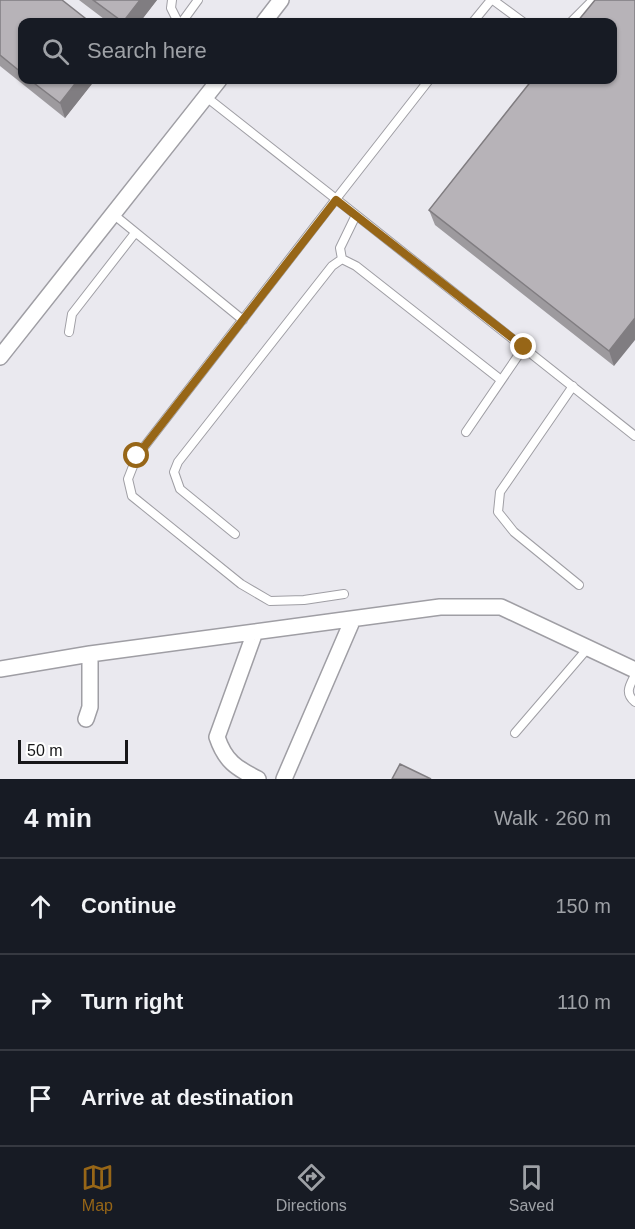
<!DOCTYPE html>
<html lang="en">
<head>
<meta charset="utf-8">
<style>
  :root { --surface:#171b24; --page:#242831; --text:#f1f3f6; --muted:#9ea1a6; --line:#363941; --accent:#976617 }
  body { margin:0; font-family:Arial,sans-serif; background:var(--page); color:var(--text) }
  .scale { position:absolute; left:18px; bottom:15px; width:110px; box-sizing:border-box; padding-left:6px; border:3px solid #171719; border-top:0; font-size:16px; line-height:21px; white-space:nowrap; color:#171719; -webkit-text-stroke:4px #fff; paint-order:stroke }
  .stop { position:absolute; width:18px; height:18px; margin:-14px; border:4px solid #976617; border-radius:50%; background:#fff }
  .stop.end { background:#976617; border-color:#fff; box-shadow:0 2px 6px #0008 }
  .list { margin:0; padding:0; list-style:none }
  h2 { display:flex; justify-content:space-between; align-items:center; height:78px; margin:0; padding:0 24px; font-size:26px }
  h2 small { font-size:20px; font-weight:400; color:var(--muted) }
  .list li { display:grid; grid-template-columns:39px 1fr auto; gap:18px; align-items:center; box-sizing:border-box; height:96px; padding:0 24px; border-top:2px solid var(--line) }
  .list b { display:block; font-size:22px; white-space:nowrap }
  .list em { font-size:20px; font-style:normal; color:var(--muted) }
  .icon { flex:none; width:33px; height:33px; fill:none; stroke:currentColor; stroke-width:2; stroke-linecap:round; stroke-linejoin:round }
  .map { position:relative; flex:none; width:635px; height:779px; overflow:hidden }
  .search { position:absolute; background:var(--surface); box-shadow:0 2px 4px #0004; left:18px; right:18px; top:18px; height:66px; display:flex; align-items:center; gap:15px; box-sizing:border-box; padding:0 21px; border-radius:12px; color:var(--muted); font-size:22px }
  .sheet { height:366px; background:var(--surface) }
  nav { display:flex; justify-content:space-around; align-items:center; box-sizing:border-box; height:84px; border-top:2px solid var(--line); background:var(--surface); font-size:16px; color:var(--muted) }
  nav a { display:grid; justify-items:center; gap:3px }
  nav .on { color:var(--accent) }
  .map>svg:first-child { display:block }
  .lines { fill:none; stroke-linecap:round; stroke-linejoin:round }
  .lane-casing { stroke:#9f9ea4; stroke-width:10 }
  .street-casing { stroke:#9f9ea4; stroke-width:18 }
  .lane { stroke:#fff; stroke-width:8 }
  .street { stroke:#fff; stroke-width:15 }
  .wall { fill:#9d9a9e }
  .shaded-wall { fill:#807d81 }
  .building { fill:#b7b3b8; stroke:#807d81; stroke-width:1.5 }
  .route { stroke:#976617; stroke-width:8 }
</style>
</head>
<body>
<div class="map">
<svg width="635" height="779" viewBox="0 0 635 779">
  <rect width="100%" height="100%" fill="#eae9ef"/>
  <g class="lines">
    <!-- lane casing -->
    <g class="lane-casing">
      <path id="lane" d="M172 0 171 8 178 22
        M493 0 523 22
        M182 22 198 0
        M473 22 491 0
        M571 22 593 0
        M205 96 336 199 429 80
        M113 214 243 320
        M342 259 340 248 356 215
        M69 332 72 314 135 233
        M573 386 500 492 498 512 514 532 579 585
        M466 432 524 347
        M235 534 180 489 174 472 178 462 332 266 342 259 356 266 501 380
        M344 594 304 600 270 601 241 584 132 496 128 479 137 456 336 199 635 436
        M635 675C630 685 624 693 635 702
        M515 733 588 648"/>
    </g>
    <!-- street casing -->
    <g class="street-casing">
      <path id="street" d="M264 22 281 0
        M0 357 219 80
        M255 632 217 737C225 761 236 768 258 779
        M0 669 90 654 440 607H501L635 670
        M86 719 90 707V654
        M284 779 353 619"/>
    </g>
    <!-- lane -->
    <use href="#lane" class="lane"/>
    <!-- street -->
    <use href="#street" class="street"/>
  </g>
  <!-- wall -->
  <path class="wall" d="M0 0 22 22V80H95L65 118 0 66Z
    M79 0H157L140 22H108Z
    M595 0 614 366 435 225 429 210Z"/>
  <!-- shaded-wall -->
  <path class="shaded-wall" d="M140 0H157L140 22H123Z
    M78 80H95L65 118 60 103Z
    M635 318V340L614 366 609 351Z"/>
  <!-- building -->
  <path class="building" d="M0 0H62L90 22H22V73L0 55Z
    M93 0H140L123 22Z
    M595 0H635V318L609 351 429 210 532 80H612V22H577Z
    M30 80H78L60 103Z
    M400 764 431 779H392Z"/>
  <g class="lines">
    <!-- route -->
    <path class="route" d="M137 456 336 200 524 347"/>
  </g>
</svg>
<div class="scale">50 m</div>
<div class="stop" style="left:137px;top:456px"></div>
<div class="stop end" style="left:524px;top:347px"></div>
<div class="search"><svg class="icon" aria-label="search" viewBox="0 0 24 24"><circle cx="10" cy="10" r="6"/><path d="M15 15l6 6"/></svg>Search here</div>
</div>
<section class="sheet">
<h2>4 min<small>Walk · 260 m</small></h2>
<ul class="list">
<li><svg class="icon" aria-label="ahead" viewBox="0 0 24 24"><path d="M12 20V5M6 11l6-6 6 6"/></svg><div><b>Continue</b></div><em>150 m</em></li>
<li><svg class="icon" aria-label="right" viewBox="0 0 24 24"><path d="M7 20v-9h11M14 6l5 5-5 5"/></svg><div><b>Turn right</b></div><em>110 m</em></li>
<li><svg class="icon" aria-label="arrive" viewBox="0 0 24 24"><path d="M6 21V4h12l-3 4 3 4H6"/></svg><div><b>Arrive at destination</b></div></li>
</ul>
</section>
<nav>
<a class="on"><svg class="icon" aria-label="map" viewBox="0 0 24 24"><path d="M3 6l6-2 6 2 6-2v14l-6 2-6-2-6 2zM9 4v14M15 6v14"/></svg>Map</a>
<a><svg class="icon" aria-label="directions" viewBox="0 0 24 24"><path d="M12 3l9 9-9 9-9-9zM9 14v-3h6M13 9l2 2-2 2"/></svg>Directions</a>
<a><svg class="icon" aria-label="saved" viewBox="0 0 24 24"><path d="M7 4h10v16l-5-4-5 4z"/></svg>Saved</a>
</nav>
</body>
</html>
